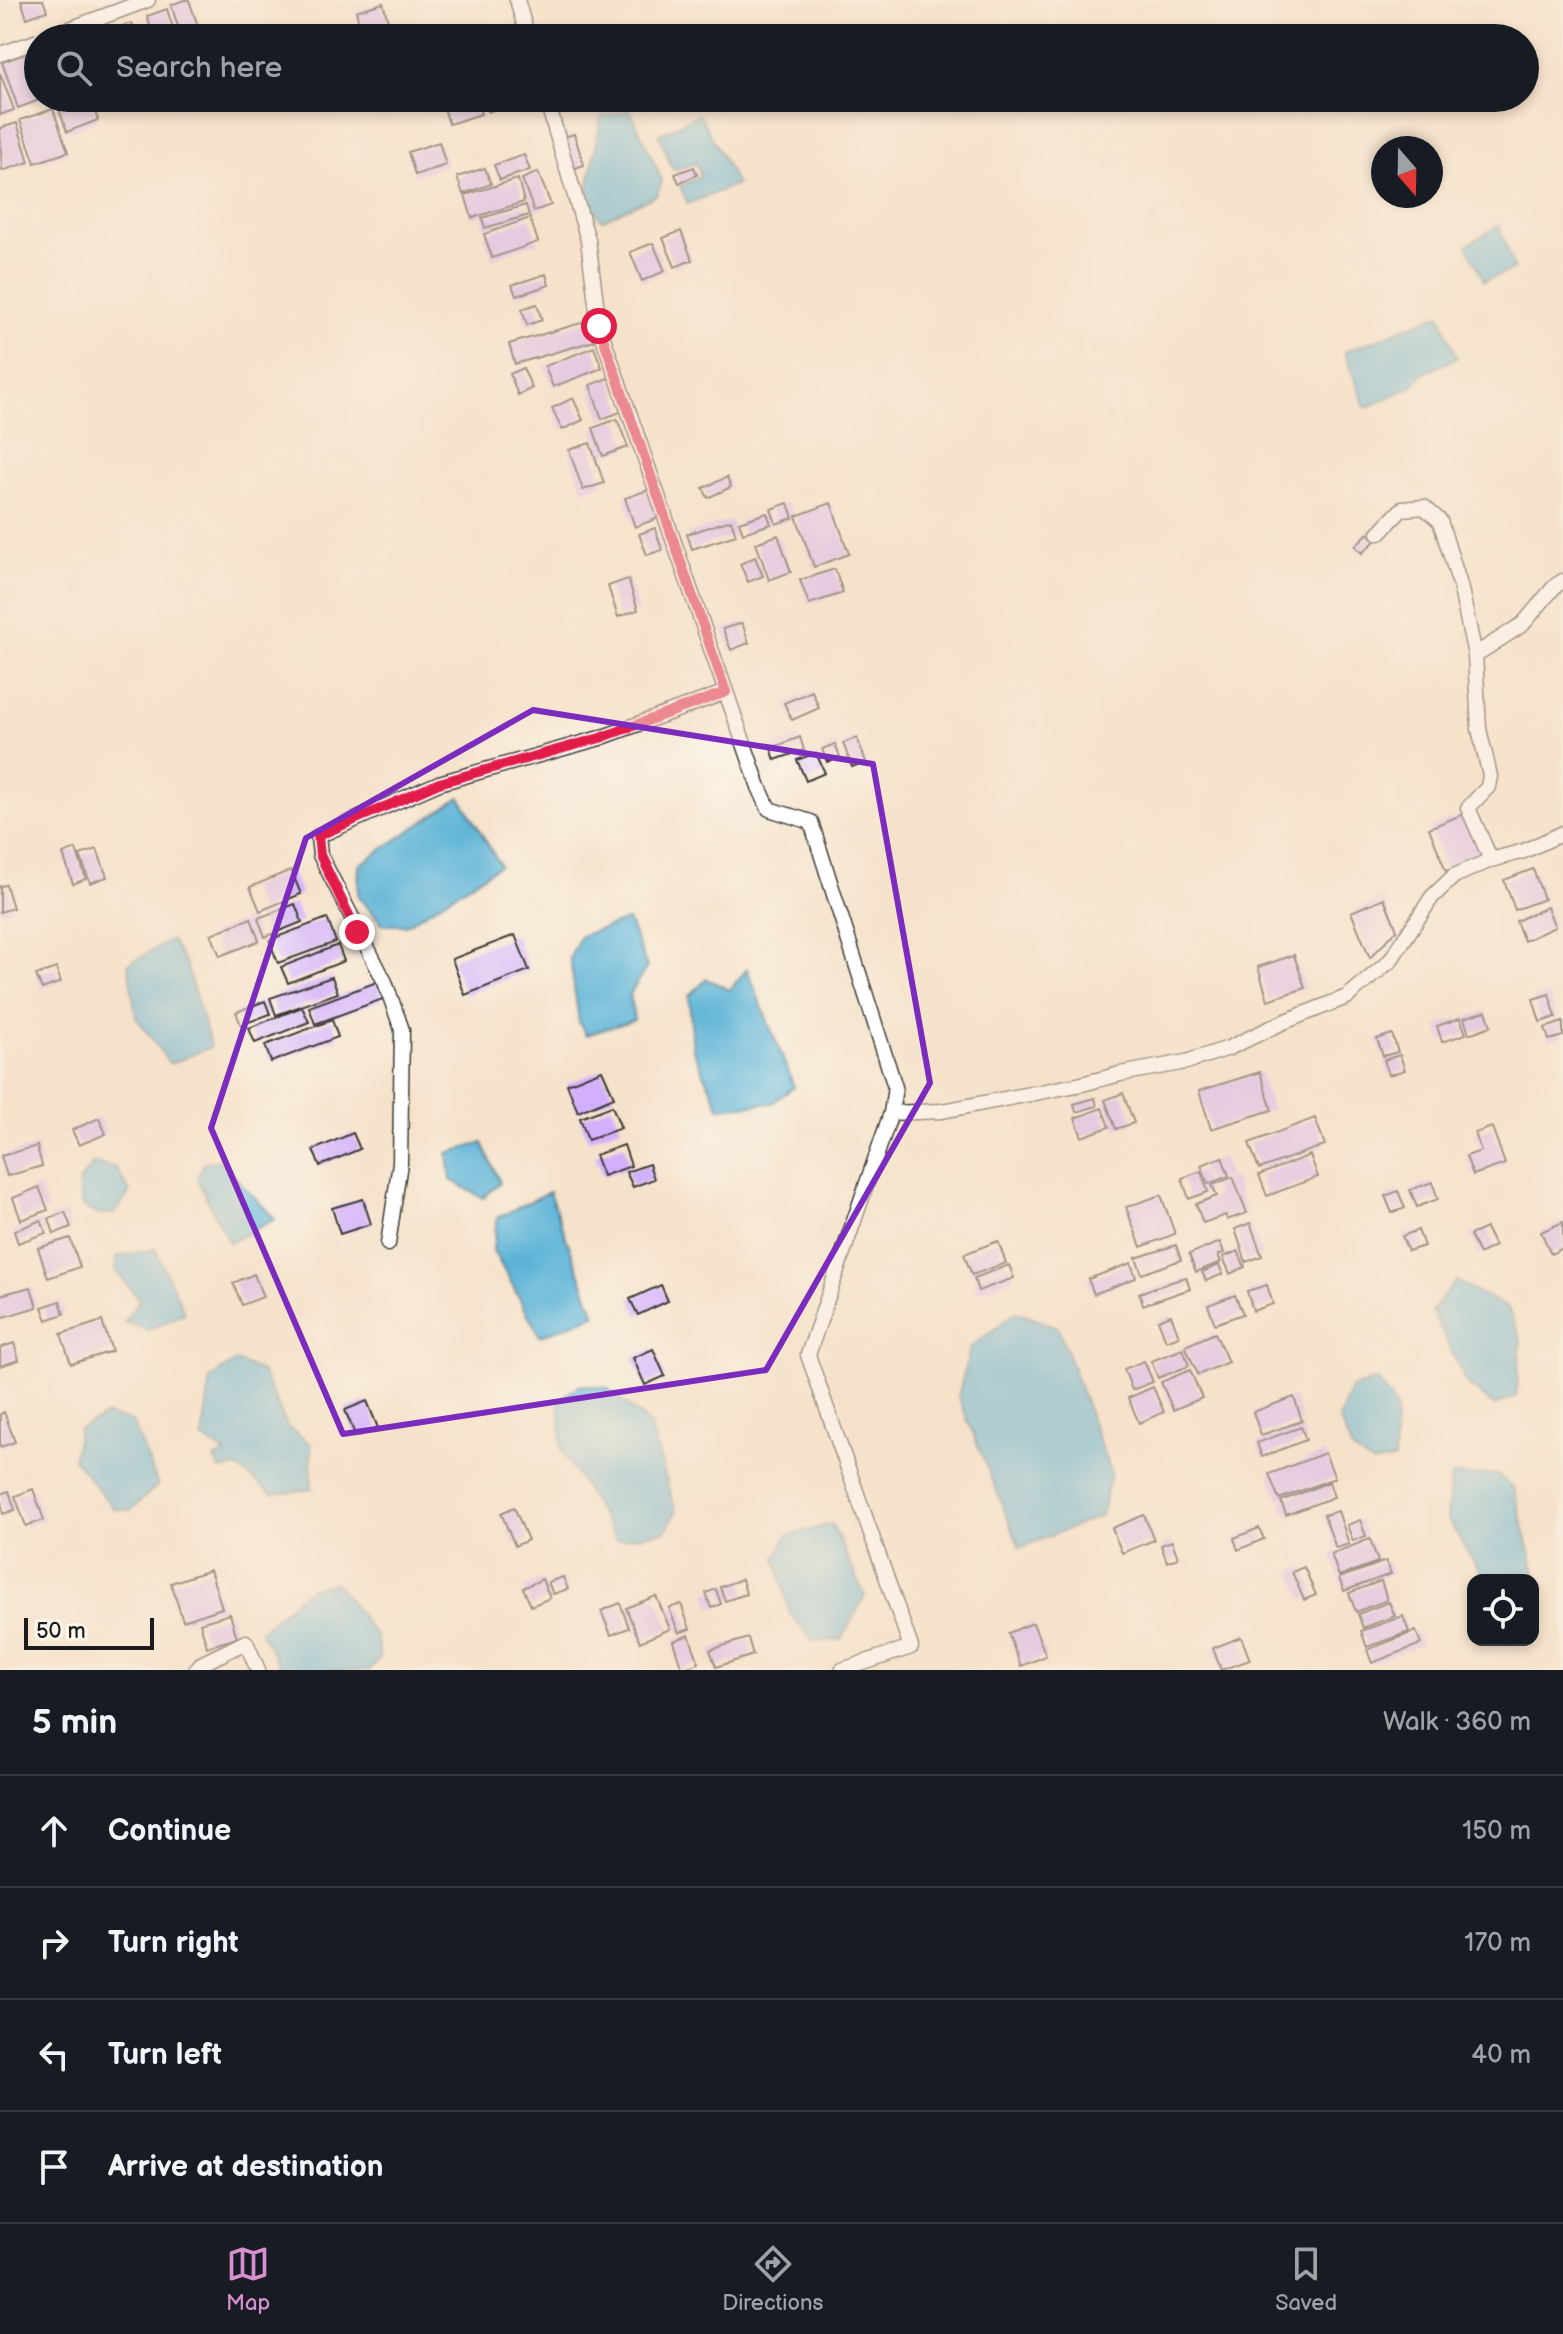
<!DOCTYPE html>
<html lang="en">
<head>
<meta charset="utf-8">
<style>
  :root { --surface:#171b24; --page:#242831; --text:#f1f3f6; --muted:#9ea1a6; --line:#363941; --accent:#d690ce }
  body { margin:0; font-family:"Balsamiq Sans",sans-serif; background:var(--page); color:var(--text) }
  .controls { position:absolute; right:24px; bottom:24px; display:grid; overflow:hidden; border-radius:16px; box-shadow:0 4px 12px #0003 }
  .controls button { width:72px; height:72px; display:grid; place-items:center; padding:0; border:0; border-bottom:2px solid var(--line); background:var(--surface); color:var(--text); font:40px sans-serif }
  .compass { position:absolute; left:1371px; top:136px; width:72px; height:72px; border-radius:50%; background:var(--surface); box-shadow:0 4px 12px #0003; rotate:160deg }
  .scale { position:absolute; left:24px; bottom:20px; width:130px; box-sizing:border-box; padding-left:8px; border:4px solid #1c1c1c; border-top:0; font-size:22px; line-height:28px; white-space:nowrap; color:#1c1c1c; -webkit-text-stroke:6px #fbf7ec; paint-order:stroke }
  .stop { position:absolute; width:24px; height:24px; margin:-18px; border:6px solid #e11d48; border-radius:50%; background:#fff }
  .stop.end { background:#e11d48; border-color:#fff; box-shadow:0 2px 8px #0008 }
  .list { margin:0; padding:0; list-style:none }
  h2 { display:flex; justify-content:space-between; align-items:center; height:104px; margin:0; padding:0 32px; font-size:34px }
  h2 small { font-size:26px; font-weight:400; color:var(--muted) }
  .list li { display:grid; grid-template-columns:52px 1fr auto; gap:24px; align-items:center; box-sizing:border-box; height:112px; padding:0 32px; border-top:2px solid var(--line) }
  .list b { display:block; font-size:30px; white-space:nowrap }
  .list em { font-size:26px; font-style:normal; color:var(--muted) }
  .icon { flex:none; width:44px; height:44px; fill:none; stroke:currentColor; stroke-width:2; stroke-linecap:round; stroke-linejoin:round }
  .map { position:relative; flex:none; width:1563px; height:1670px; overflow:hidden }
  .search { position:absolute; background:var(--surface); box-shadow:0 4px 12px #0003; left:24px; right:24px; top:24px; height:88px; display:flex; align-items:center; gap:20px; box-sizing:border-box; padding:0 28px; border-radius:44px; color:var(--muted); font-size:30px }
  .sheet { height:552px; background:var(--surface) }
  nav { display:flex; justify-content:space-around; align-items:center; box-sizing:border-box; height:112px; border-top:2px solid var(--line); background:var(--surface); font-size:22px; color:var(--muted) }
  nav a { display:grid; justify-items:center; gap:4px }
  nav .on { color:var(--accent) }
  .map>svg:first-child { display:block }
  .water { fill:#5ab2d7; stroke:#3b677a; stroke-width:2 }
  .building { fill:#d3b0fb }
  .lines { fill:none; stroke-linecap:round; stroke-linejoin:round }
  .minor-casing { stroke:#3d3a36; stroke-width:17 }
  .minor { stroke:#fff; stroke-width:14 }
  .route { stroke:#e11d48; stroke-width:10 }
  .marked { fill:none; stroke:#7b2cbf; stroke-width:6; stroke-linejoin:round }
</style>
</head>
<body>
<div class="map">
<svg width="1563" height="1670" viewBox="0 0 1563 1670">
  <rect width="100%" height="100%" fill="#fbf7ec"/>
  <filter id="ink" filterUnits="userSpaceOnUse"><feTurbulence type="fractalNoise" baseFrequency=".0125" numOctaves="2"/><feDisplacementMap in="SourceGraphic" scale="16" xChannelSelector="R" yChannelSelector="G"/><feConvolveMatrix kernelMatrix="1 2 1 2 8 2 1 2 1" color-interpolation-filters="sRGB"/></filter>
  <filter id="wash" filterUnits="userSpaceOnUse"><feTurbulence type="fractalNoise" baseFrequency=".006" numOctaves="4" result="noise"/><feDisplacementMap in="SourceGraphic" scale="32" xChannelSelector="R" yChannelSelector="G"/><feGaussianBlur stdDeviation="1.8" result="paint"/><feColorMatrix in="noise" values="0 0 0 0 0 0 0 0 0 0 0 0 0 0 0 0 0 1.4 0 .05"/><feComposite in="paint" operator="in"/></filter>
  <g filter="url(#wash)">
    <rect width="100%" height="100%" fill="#f5e2ca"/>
    <!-- water -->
    <path class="water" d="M630 110 662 180 657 195 602 220 586 201 601 117Z
      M699 114 737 184 688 204 680 186 701 176 696 163 673 170 659 135Z
      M1499 226 1514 269 1484 281 1467 245Z
      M1440 314 1457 358 1422 374 1413 386 1366 408 1344 352Z
      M460 797 500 865 406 925H384L358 897 359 865Z
      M628 920 647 967 630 994 634 1020 586 1035 579 1022 570 958 580 936Z
      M171 940 186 965 211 1047 170 1064 136 1017 128 964Z
      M747 969 794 1087 772 1103 720 1108 693 1050 689 996 707 979 730 990Z
      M483 1143 500 1183 483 1198 451 1180 448 1153Z
      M219 1160 275 1219 229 1243 197 1179 204 1163Z
      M93 1163 116 1168 130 1192 114 1214H96L82 1206 78 1183Z
      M549 1192 595 1315 540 1336 493 1250 497 1218Z
      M155 1249 185 1313 148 1330 124 1322 140 1300 115 1271 116 1257Z
      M1456 1281 1508 1308 1521 1340 1516 1396 1495 1406 1467 1384 1432 1311Z
      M1016 1312 1058 1327 1111 1474 1101 1516 1020 1548 958 1397 970 1348Z
      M236 1361 262 1372 287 1426 311 1444 312 1489 272 1494 237 1467 220 1470 214 1459 226 1454 202 1438 211 1377Z
      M1378 1380 1396 1408 1394 1460 1372 1464 1352 1450 1339 1419 1351 1388Z
      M580 1385 607 1388 649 1423 676 1512 666 1531 616 1540 562 1450 559 1400Z
      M106 1415 133 1422 158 1485 131 1510 114 1509 73 1458 79 1429Z
      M1497 1474 1514 1489 1536 1576 1528 1580H1485L1447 1518 1451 1476Z
      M832 1524 865 1596 841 1640 813 1641 790 1614 776 1558 787 1536Z
      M336 1583 376 1636 380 1657 370 1670H282L260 1631 309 1588Z"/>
    <g id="blocks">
      <!-- building -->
      <path class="building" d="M21 0H43L47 11 27 18Z
        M184 0H189L202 38H182L171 5Z
        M383 3 393 38H363L356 11Z
        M167 9 176 38H154L147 16Z
        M132 23 137 38H99L98 34Z
        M30 52 38 75V98H45L18 108 2 62Z
        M0 73 14 110 0 115Z
        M55 98H90L98 120 67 132Z
        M441 98H476L481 114 449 124Z
        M483 98H524L488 112Z
        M53 109 68 152 35 163 20 120Z
        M17 123 29 162 2 171 0 128Z
        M574 134 584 165 572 169 562 138Z
        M439 142 446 165 415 175 408 152Z
        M524 155 530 170 500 180 494 165Z
        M694 167 697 175 679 183 675 174Z
        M485 168 491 184 463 194 457 177Z
        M538 172 551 205 534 211 522 179Z
        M518 179 524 202 472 218 465 195Z
        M526 205 529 215 485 228 482 218Z
        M530 218 538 242 492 258 484 234Z
        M681 231 692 260 675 267 663 238Z
        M653 243 665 271 642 281 630 252Z
        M546 274 549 285 516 296 512 285Z
        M537 304 542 320 527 325 522 309Z
        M588 321 594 341 515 364 509 344Z
        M594 347 602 368 553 387 545 366Z
        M523 368 532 388 518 395 510 374Z
        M611 377 623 411 602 419 590 385Z
        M573 398 583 420 562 430 552 408Z
        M617 419 628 447 603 456 593 428Z
        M590 443 604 483 583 490 569 450Z
        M727 477 731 487 708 498 703 488Z
        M651 489 661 517 635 527 625 498Z
        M788 503 793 518 776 524 771 509Z
        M831 503 849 554 814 567 796 516Z
        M767 513 771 524 743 533 739 522Z
        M731 520 736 535 692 549 687 534Z
        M655 528 662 550 647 555 639 534Z
        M1368 533 1375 541 1362 553 1355 546Z
        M778 535 791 572 769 580 756 543Z
        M755 557 763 576 748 582 740 564Z
        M835 569 843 593 809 604 800 580Z
        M628 579 638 610 618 617 608 586Z
        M742 623 749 643 731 650 723 629Z
        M812 691 819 708 792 720 784 703Z
        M800 737 804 750 775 760 771 748Z
        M857 738 866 762 852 767 843 743Z
        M835 744 840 757 827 762 822 749Z
        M816 753 825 773 806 781 797 760Z
        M1466 813 1484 858 1446 871 1429 828Z
        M76 849 86 879 73 884 63 854Z
        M97 849 107 877 90 883 80 855Z
        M1533 869 1544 899 1515 910 1504 880Z
        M291 870 301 894 260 911 250 887Z
        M6 885 13 908 0 912V886Z
        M1384 898 1397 930 1370 958 1351 912Z
        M295 904 302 922 265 937 258 918Z
        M1547 907 1555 927 1524 941 1516 921Z
        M251 918 259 941 220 956 211 934Z
        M327 918 336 942 278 963 269 940Z
        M515 935 529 970 465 995 452 959Z
        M338 945 344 961 288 983 281 967Z
        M1294 955 1305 988 1268 1000 1258 967Z
        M56 968 61 982 42 989 36 975Z
        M332 977 338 993 276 1015 270 998Z
        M377 982 383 999 315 1024 309 1007Z
        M1549 994 1556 1017 1540 1022 1533 999Z
        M265 1001 270 1014 241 1025 236 1012Z
        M302 1007 309 1022 255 1043 249 1028Z
        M1486 1011 1491 1026 1469 1034 1464 1018Z
        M1460 1018 1466 1034 1442 1042 1437 1026Z
        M332 1020 338 1037 271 1062 265 1045Z
        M1563 1022V1036L1549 1040 1545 1028Z
        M1392 1034 1398 1052 1383 1056 1377 1039Z
        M1400 1055 1405 1070 1389 1075 1384 1060Z
        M602 1070 614 1097 578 1112 567 1084Z
        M1260 1072 1272 1110 1211 1129 1199 1091Z
        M1123 1093 1134 1123 1116 1129 1105 1100Z
        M1095 1098 1097 1106 1076 1112 1074 1104Z
        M612 1106 621 1128 588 1140 580 1118Z
        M1102 1108 1109 1127 1082 1137 1075 1118Z
        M99 1118 106 1134 79 1145 72 1130Z
        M1315 1118 1325 1145 1259 1169 1249 1143Z
        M1492 1127 1505 1164 1473 1175 1466 1156 1481 1151 1475 1133Z
        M353 1133 360 1149 320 1166 313 1150Z
        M624 1145 631 1166 603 1176 595 1155Z
        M37 1146 42 1166 7 1176 1 1156Z
        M1310 1155 1318 1177 1267 1196 1259 1175Z
        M1222 1157 1229 1176 1208 1184 1201 1165Z
        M649 1164 654 1179 633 1187 626 1172Z
        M1201 1171 1208 1192 1189 1199 1182 1178Z
        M1233 1177 1247 1213 1227 1220 1226 1215 1203 1223 1196 1204 1217 1196 1212 1185Z
        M1432 1182 1438 1199 1417 1207 1410 1190Z
        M39 1187 48 1210 21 1220 13 1198Z
        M1398 1191 1405 1208 1392 1213 1385 1196Z
        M1161 1195 1175 1234 1141 1247 1126 1207Z
        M363 1199 371 1224 340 1234 332 1208Z
        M65 1212 71 1227 54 1234 49 1218Z
        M41 1220 46 1233 18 1243 14 1231Z
        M1563 1222V1248L1551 1254 1541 1232Z
        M1250 1223 1262 1256 1246 1262 1235 1229Z
        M1486 1228 1495 1246 1479 1254 1470 1235Z
        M1418 1230 1424 1246 1408 1251 1402 1236Z
        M70 1238 80 1267 48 1278 38 1248Z
        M998 1241 1006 1263 972 1275 964 1254Z
        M1220 1242 1224 1253 1218 1255 1221 1262 1196 1272 1189 1254Z
        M1176 1245 1181 1260 1142 1274 1136 1258Z
        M1238 1251 1245 1267 1230 1274 1223 1257Z
        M1131 1263 1136 1278 1094 1294 1088 1279Z
        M1009 1265 1014 1278 978 1291 974 1278Z
        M1219 1265 1223 1274 1206 1281 1202 1272Z
        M254 1274 263 1297 242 1305 233 1283Z
        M1186 1277 1190 1289 1143 1305 1139 1293Z
        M661 1285 668 1301 638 1315 630 1299Z
        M1267 1285 1273 1304 1253 1311 1247 1291Z
        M31 1287 37 1307 0 1318V1295Z
        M1235 1295 1243 1314 1215 1324 1208 1305Z
        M60 1301 64 1314 47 1320 42 1307Z
        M1171 1315 1179 1336 1166 1341 1158 1320Z
        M102 1321 112 1351 71 1364 61 1334Z
        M1215 1333 1228 1362 1198 1375 1185 1346Z
        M14 1343 19 1360 0 1366V1348Z
        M653 1349 665 1376 645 1385 633 1358Z
        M1183 1349 1189 1366 1158 1378 1151 1361Z
        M1144 1361 1153 1382 1132 1390 1124 1369Z
        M1190 1370 1202 1398 1173 1410 1161 1382Z
        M1153 1387 1164 1412 1139 1423 1128 1398Z
        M1294 1397 1302 1421 1261 1435 1253 1412Z
        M367 1401 378 1428 356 1437 345 1410Z
        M4 1412 15 1442 0 1447V1414Z
        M1301 1427 1306 1440 1262 1457 1257 1443Z
        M1325 1453 1335 1478 1279 1499 1269 1474Z
        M1329 1482 1334 1497 1286 1515 1281 1501Z
        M33 1489 44 1520 26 1526 15 1496Z
        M9 1491 15 1510 3 1514 0 1494Z
        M514 1507 528 1540 515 1546 501 1513Z
        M1338 1511 1349 1544 1336 1548 1324 1515Z
        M1144 1515 1154 1540 1122 1553 1112 1528Z
        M1360 1520 1366 1536 1353 1541 1347 1525Z
        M1259 1528 1264 1539 1238 1550 1234 1538Z
        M1370 1539 1378 1562 1339 1576 1331 1554Z
        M1172 1541 1178 1558 1167 1562 1161 1545Z
        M1386 1561 1391 1574 1344 1591 1339 1578Z
        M1304 1567 1316 1595 1304 1600 1292 1572Z
        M210 1570 222 1608 183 1621 171 1583Z
        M563 1577 568 1589 553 1594 548 1582Z
        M542 1579 550 1598 531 1606 523 1588Z
        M742 1579 746 1594 725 1601 720 1587Z
        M1381 1581 1387 1600 1356 1612 1349 1593Z
        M716 1589 721 1604 711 1608 706 1593Z
        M656 1596 670 1629 640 1642 626 1608Z
        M1389 1602 1395 1616 1363 1628 1358 1614Z
        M620 1603 629 1628 611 1635 601 1611Z
        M681 1604 690 1629 679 1633 669 1608Z
        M230 1614 237 1638 207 1647 200 1623Z
        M1403 1616 1409 1632 1367 1647 1361 1631Z
        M1033 1623 1046 1656 1021 1666 1008 1633Z
        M1416 1631 1421 1644 1372 1663 1367 1650Z
        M689 1635 699 1663 682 1669 673 1641Z
        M1241 1637 1250 1660 1221 1670 1213 1648Z
        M748 1638 753 1655 716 1667 710 1650Z"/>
    </g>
  </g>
  <g filter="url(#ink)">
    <use href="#blocks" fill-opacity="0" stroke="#3d3a36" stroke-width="2"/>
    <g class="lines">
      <!-- minor casing -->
      <g class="minor-casing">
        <path id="minor" d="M517 0 528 38
          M45 38 148 0
          M0 54 38 41
          M546 98 588 240 599 326 759 787 769 809 811 822 895 1087 891 1113 808 1355 911 1647 842 1670
          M1379 533 1402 509 1424 507 1440 521 1460 585 1475 655 1479 729 1490 776 1488 787 1468 808 1491 860
          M1475 655 1523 624 1555 586 1563 581
          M891 1113 942 1111 1082 1084 1120 1074 1186 1062 1229 1048 1281 1023 1347 997 1390 961 1432 897 1454 876 1491 860 1524 851 1563 833
          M388 1244 400 1163 402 1030 385 982 320 855 318 836 439 783 600 738 726 692
          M196 1670 201 1664 246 1642 258 1670"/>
      </g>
      <!-- minor -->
      <use href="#minor" class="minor"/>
    </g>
  </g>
  <g class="lines" filter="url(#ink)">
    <!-- route -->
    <path class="route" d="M357 932 320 855 318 836 439 783 600 738 726 692 599 326"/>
  </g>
  <!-- marked area -->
  <path d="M0 0H1563V1670H0ZM533 710 873 764 930 1083 766 1370 343 1434 211 1128 306 838Z" fill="#f5e2ca" fill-opacity=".55" fill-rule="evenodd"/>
  <path class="marked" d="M533 710 873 764 930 1083 766 1370 343 1434 211 1128 306 838Z"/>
</svg>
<div class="controls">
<button><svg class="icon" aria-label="locate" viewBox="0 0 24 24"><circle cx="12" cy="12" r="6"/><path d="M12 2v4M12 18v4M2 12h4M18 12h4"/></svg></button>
</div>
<svg class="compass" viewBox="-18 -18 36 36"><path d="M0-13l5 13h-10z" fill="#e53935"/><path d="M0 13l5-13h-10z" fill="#9ea1a6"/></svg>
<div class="scale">50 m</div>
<div class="stop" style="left:599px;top:326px"></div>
<div class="stop end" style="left:357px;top:932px"></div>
<div class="search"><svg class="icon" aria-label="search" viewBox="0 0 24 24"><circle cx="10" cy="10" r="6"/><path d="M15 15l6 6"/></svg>Search here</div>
</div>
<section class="sheet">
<h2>5 min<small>Walk · 360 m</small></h2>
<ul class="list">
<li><svg class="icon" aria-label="ahead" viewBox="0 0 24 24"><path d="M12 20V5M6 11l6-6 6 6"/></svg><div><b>Continue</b></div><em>150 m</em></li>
<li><svg class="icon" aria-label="right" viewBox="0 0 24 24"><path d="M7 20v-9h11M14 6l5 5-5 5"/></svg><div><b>Turn right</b></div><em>170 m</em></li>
<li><svg class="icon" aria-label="left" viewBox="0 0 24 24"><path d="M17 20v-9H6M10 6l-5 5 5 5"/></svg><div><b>Turn left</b></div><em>40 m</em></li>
<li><svg class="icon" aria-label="arrive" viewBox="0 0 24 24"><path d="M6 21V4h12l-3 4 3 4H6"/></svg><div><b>Arrive at destination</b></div></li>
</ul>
</section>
<nav>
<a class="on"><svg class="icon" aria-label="map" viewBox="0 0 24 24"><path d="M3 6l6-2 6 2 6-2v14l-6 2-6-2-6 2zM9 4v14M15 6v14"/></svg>Map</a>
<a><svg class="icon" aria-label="directions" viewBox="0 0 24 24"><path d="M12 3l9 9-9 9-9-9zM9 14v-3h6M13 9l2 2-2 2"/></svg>Directions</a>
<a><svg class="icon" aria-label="saved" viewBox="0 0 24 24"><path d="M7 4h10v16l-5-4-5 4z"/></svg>Saved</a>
</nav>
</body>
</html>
